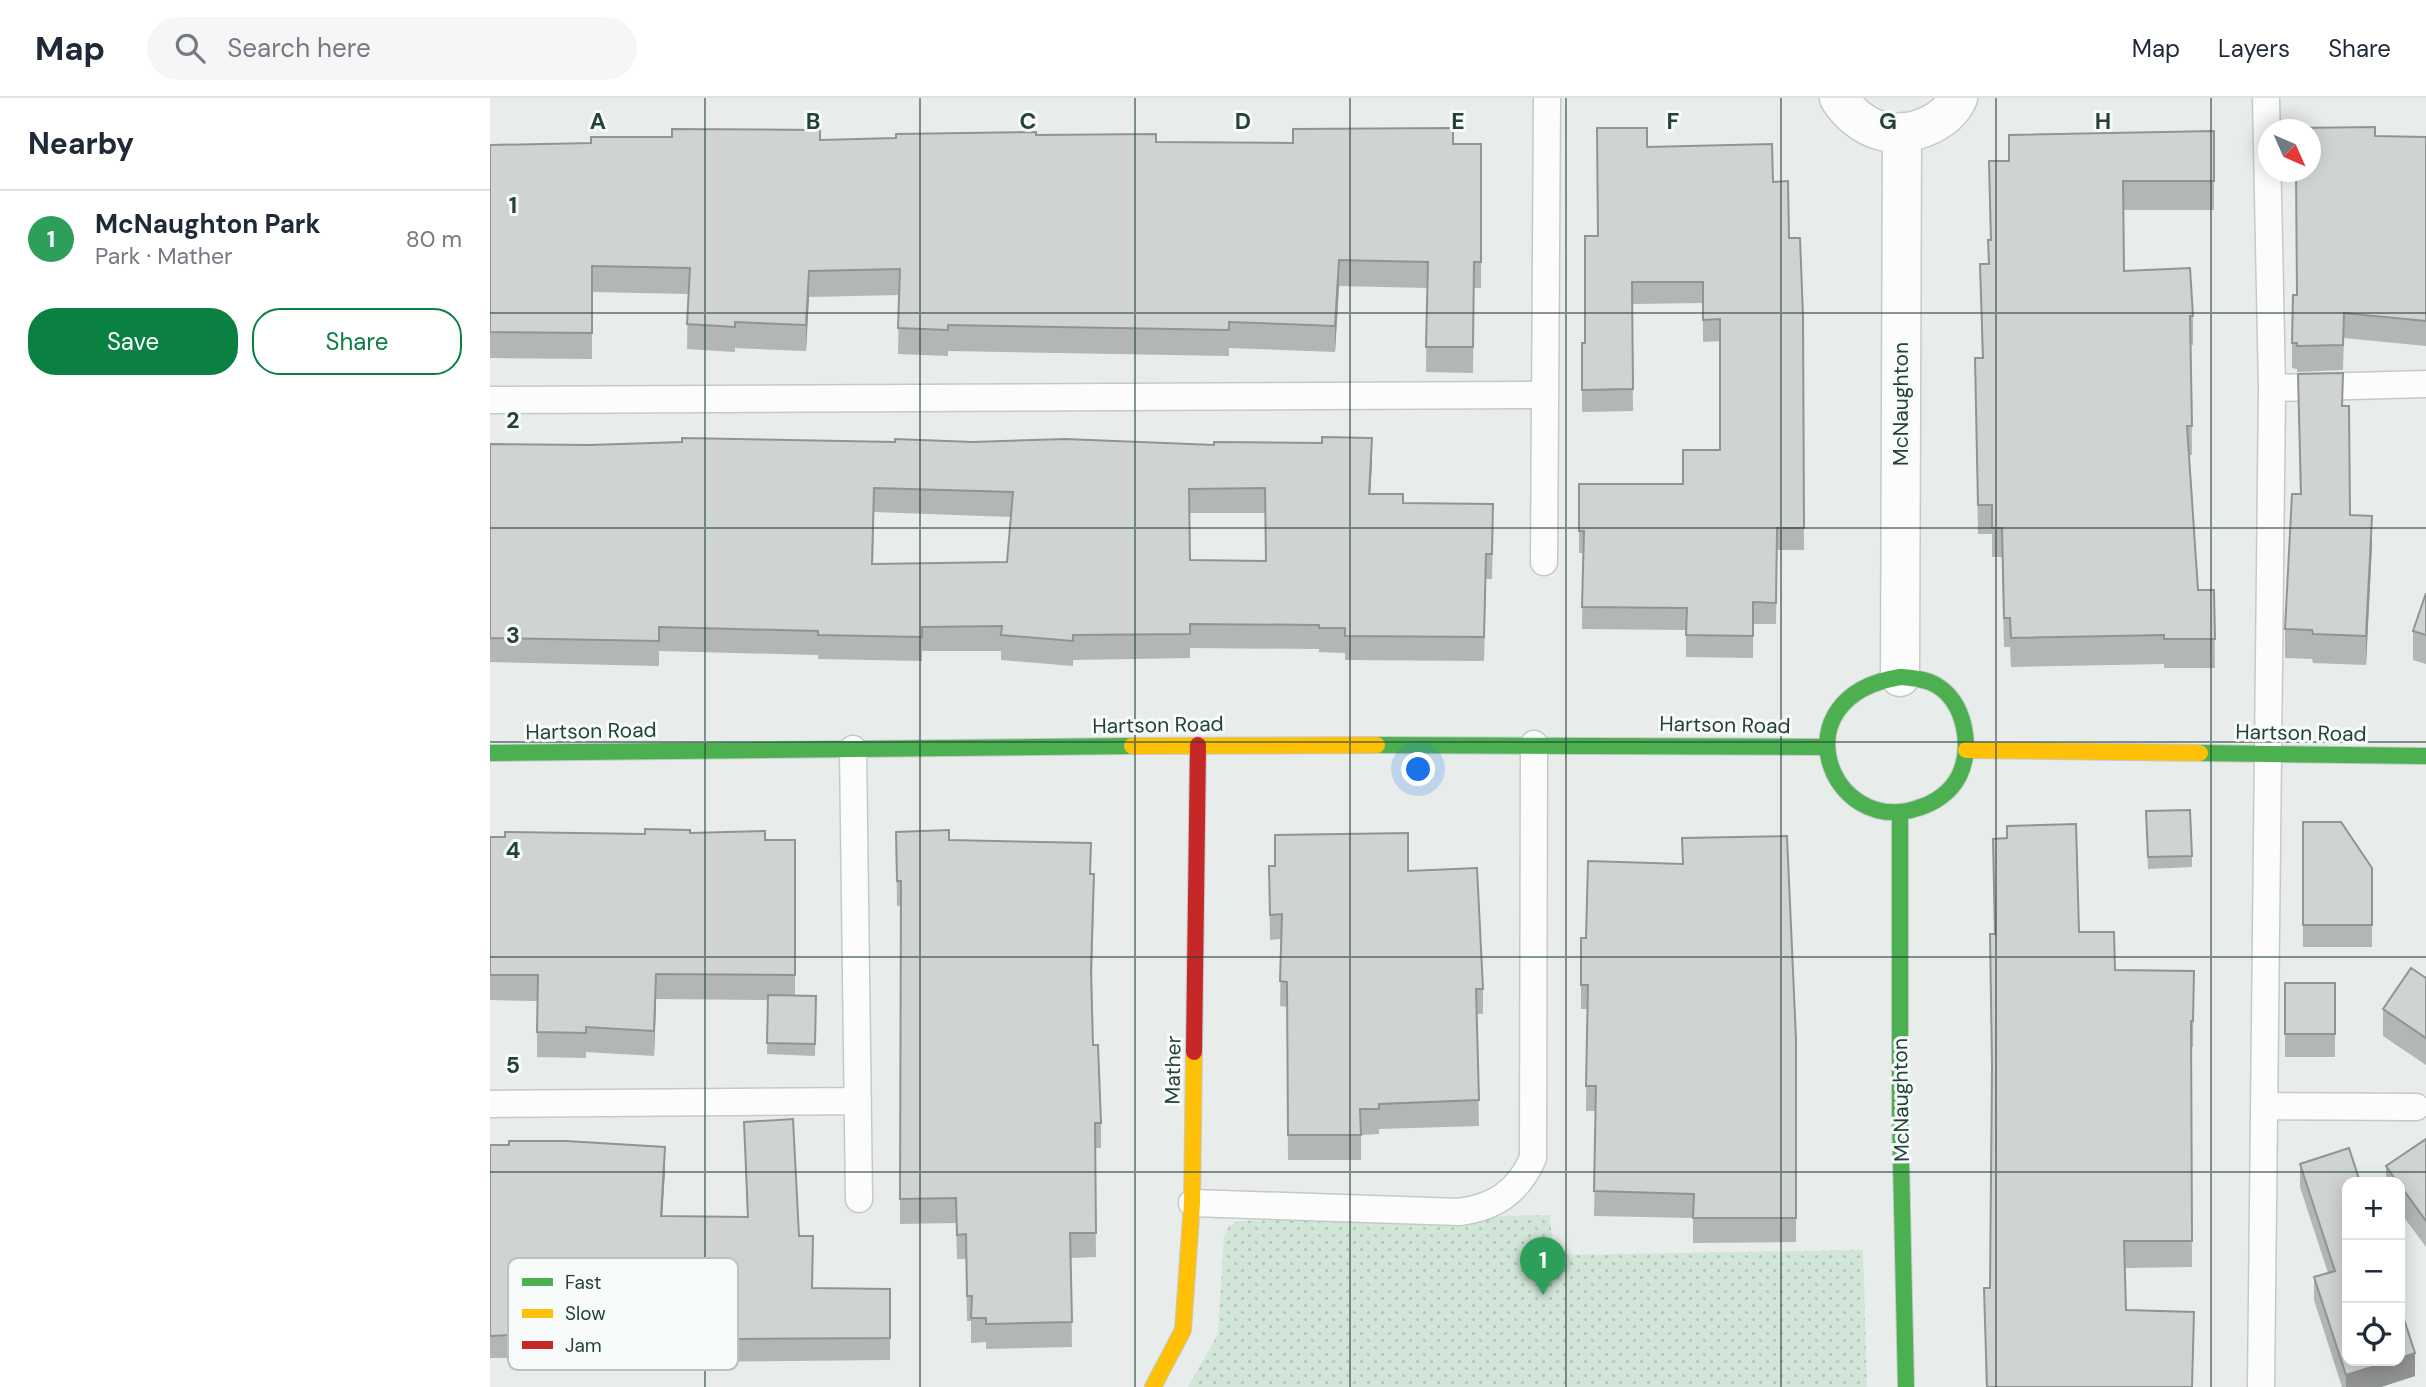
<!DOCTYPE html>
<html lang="en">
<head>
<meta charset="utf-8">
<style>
  :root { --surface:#fff; --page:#f6f6f7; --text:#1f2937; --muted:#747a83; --line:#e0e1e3; --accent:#0b8043 }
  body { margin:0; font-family:"DM Sans",sans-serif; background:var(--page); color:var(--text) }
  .controls { position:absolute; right:21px; bottom:21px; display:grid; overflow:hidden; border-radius:14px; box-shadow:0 4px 18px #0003 }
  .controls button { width:63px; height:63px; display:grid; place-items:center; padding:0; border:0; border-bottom:2px solid var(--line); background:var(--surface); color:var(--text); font:35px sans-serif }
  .compass { position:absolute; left:1768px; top:21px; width:63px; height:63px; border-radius:50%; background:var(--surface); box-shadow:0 4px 18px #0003; rotate:135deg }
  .you { position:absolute; left:929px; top:672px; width:24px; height:24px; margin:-18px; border:5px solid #fff; border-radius:50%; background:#1a73e8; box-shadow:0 0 0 10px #1a73e833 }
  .badge { display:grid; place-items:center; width:46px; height:46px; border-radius:50%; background:var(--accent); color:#fff; font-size:23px; font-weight:700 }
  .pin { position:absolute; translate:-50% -58px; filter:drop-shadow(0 2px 4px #0008) }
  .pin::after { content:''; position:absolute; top:37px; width:24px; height:21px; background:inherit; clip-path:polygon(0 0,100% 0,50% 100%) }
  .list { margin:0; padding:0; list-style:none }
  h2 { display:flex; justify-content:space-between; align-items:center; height:91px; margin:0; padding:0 28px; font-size:30px }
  h2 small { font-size:23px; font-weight:400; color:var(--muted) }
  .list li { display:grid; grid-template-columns:46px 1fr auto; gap:21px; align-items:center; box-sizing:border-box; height:98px; padding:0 28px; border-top:2px solid var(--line) }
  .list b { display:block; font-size:26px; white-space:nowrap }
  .list p { margin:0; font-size:23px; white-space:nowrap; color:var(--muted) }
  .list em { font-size:23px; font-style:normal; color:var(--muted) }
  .actions { display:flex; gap:14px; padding:21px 28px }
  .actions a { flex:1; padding:16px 0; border:2px solid var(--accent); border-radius:28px; text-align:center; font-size:24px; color:var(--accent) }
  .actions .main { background:var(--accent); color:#fff }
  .icon { flex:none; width:38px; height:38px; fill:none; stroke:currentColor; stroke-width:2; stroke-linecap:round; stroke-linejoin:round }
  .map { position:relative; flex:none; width:1936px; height:1289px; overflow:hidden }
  header { display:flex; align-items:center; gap:42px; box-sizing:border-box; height:98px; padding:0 35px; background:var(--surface); border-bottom:2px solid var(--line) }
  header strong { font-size:33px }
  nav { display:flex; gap:38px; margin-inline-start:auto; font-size:24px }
  .search { width:490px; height:63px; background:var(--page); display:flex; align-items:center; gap:18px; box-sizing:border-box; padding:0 24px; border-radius:38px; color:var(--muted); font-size:26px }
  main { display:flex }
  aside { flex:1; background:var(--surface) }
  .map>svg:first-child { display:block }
  .park { fill:url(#park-dots) }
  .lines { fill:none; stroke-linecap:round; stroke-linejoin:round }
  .lane-casing { stroke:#c5cac8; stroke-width:29 }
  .street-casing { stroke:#c5cac8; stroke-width:41 }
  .fast-casing { stroke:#c3cbc8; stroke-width:18 }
  .slow-casing { stroke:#c3cbc8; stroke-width:18 }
  .jam-casing { stroke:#c3cbc8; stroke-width:18 }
  .lane { stroke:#fcfcfc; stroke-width:26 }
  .street { stroke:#fcfcfc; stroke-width:38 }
  .fast { stroke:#4caf50; stroke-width:16 }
  .slow { stroke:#ffc107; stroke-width:16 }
  .jam { stroke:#c62828; stroke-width:16 }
  .wall { fill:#b2b6b5; fill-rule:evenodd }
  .shaded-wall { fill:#919493 }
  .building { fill:#cfd4d2; stroke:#919493; stroke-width:2; fill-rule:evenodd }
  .grid { fill:none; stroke:#24423a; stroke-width:2; stroke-opacity:0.55 }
  .labels { text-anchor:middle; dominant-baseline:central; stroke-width:6; stroke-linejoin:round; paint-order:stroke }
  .street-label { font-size:21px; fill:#24423a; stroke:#f7fbf9 }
  .key { fill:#f7fbf9; stroke:#b8c4c0; stroke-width:2 }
  .key-label { font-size:19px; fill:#24423a }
  .grid-label { font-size:23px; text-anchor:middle; font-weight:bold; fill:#24423a; stroke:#f7fbf9; stroke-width:6; stroke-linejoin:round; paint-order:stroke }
</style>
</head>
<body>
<header>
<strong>Map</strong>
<div class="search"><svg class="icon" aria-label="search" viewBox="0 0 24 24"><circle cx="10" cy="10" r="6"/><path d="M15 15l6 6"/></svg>Search here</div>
<nav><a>Map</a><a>Layers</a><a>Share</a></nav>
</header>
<main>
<aside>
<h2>Nearby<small></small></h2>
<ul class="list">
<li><span class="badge" style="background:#2e9e5b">1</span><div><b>McNaughton Park</b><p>Park · Mather</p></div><em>80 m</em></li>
</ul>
<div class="actions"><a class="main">Save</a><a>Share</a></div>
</aside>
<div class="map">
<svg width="1936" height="1289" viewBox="0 0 1936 1289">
  <defs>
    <pattern id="park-dots" width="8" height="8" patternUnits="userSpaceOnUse" patternTransform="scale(1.75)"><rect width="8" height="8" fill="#d1e6d8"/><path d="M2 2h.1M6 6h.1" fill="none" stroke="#b3c6ba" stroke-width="1.8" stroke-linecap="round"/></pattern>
  </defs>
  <rect width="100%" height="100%" fill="#e8edeb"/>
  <!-- park -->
  <path class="park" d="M1060 1117 1063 1157 1373 1152 1377 1289H698L728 1236 734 1139 739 1128 748 1123Z"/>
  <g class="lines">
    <!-- lane casing -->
    <g class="lane-casing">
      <path id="lane" d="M1782 290 1936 286
        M0 302 1054 297
        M1054 464 1057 0
        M363 651 369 1101
        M0 1006 368 1003
        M1774 1008 1926 1009
        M702 1105 969 1114C1006 1109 1028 1094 1043 1060L1044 646
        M1771 1289 1782 290 1776 0"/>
    </g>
    <!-- street casing -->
    <g class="street-casing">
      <path id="street" d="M1349 0C1358 15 1375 29 1392 33 1419 40 1456 26 1468 0
        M1410 579 1412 34"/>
    </g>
    <!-- fast casing -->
    <g class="fast-casing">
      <path id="fast" d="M1410 579C1422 580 1436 581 1446 587 1475 604 1483 649 1469 678 1461 694 1445 705 1428 710 1340 740 1286 599 1410 579Z
        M887 647 1336 649
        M0 655 642 648
        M1710 655 1936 658
        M1410 715V1018L1416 1289"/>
    </g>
    <!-- slow casing -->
    <g class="slow-casing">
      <path id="slow" d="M642 648 887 647
        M1476 652 1710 655
        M663 1289 693 1232 702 1105 704 954"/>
    </g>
    <!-- jam casing -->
    <g class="jam-casing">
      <path id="jam" d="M704 954 708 647"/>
    </g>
    <!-- lane -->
    <use href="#lane" class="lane"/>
    <!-- street -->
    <use href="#street" class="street"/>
    <!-- fast -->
    <use href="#fast" class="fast"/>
    <!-- slow -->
    <use href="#slow" class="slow"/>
    <!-- jam -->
    <use href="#jam" class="jam"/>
  </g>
  <!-- wall -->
  <path class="wall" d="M1724 33V112H1633L1634 173 1703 218V247H1701L1702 357H1699L1708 492H1724L1725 570H1674V566L1521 569 1520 549H1514L1512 459H1502V436H1488L1485 260H1492L1490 166H1498V142H1500L1499 63H1519Z
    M546 37 666 44 991 46V190H984L983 275 936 274 937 190 849 188 845 254 739 250V258L458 253V258L408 256 409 197 319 199 316 253 245 250V254L197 251 198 196 102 194V261L0 260V47L330 42Z
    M1885 38 1936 39V248L1854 240 1853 272 1807 274V271L1802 270V245Z
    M1157 49 1283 84 1299 140 1313 218 1314 452H1287L1286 526H1263V560L1196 559V532L1092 531 1093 455H1089V386H1193L1230 352V243L1213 244V205L1142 206 1143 313 1092 314V245H1095L1107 138Z
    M1808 276 1853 308 1860 417 1882 447 1876 567 1823 565 1822 561 1795 560V531L1810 396Z
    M0 346 882 364 880 396 1003 431 1002 481H996L994 563 855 562V555L829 554V551L700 550V560L583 562V568L511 562V553H432V563L328 561V557L169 553V568L0 564ZM384 414 521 419 517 464 383 466ZM700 415H775L776 463 700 462Z
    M1936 495V566L1923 562V533Z
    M1656 713 1702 758V769L1658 771Z
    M1813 724 1882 770V849H1813Z
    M406 734 459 742 601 776 604 801 602 885 603 947 611 1025V1050H605L606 1159 581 1160 582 1249 496 1251V1244L481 1245V1223H477L476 1161H467L466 1125 410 1126 411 808H407Z
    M200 735 275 742H305V898H326L325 958 277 956 278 902 166 901 164 958 96 954V960L47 959V903L0 902V739Z
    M1192 740 1306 941V1144L1203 1145V1120L1104 1118 1106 1013H1096L1097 911H1091V840H1096L1192 766Z
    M779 768 918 773 993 891V916H987L989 1028 889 1031V1036L871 1037V1062H798L797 909 790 908 791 841 780 842Z
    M1589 834 1625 872 1704 873 1703 949H1701L1702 1169 1635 1170 1636 1212 1704 1241 1702 1289H1496L1494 1190H1500L1505 836Z
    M1936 881V967L1893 938V911Z
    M1795 885H1845V959H1795Z
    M254 1024 309 1138 322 1190 400 1191V1262L99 1265 21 1262V1260H0V1047H19L175 1072 172 1118 257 1119Z
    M1936 1041V1149L1910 1114V1084H1896V1068Z
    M1810 1066 1925 1278 1891 1289H1852L1824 1202V1179L1838 1175 1810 1089Z"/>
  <!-- shaded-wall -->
  <path class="shaded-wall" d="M849 162V188L845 254V228Z
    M319 173V199L316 253V227Z
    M882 340V364L879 420V396Z
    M1882 418V447L1876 567V538Z
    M166 876V901L164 958V933Z
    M175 1049V1072L171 1141V1118Z
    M1925 1255V1278L1891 1289H1856V1277L1901 1263H1910V1260Z"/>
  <!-- building -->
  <path class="building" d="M1885 29V38L1936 39V223L1854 215 1853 247 1807 248V245H1802L1803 197H1807L1806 74H1821V32H1805V30Z
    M963 30V46H991V164H984L983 249H936L938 164 849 162 845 228 739 224V232L458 227V232L408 230 410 171 319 173 316 227 245 224V229L197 226 200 170 102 168V235L0 234V47L101 45V39H182V31L330 32V42L406 40V36L546 34V37L666 36V44L803 45V31Z
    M1107 30H1157V49L1282 46 1283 84 1298 83 1299 140H1310L1313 218 1314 430H1287L1286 505 1263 504V538L1196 537 1197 510 1092 509 1094 433H1089V386H1193V352H1230V221L1213 222V184H1142L1143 291 1092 292V245H1095V138H1108Z
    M1724 33V83H1633L1634 173 1700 170 1703 218H1700L1702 328H1697L1708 492H1724L1725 541H1674V537L1521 540 1520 520H1514L1512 430H1502V407H1488L1485 260H1493L1490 166H1499L1498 142H1501L1499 63H1519V37Z
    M1853 275 1852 308H1859L1860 417 1882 418 1876 538 1823 536 1822 532 1795 531 1802 396H1811L1808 276Z
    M832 339 882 340 879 396H913V405L1003 406 1002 456H996L994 539 855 538V530H829V527L700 526V536L583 537V543L511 537 512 528 432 529V539L328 537V533L169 529V543L0 540V346L100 347 192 344V340L405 344V341L483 344 575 341 724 347V344L832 345ZM384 390 523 394 517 464 382 466ZM775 390 776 463 700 462 699 391Z
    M1936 495V537L1923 533Z
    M1700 712 1702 758 1658 759 1656 713Z
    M1813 724H1851L1882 770V827H1813Z
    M1586 726 1589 834H1624L1625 872 1704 873 1703 923H1701L1702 1143H1634L1636 1212 1704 1214 1702 1289H1497L1494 1190H1500L1502 967 1500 836H1505L1503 741 1517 740V728Z
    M155 731 200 732V735L275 733V742H305V877L166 876 164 933 96 929V935L47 934 48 877H0V739H15V734L155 736Z
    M459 732V742L601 745 600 776H604L601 872 603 947H608L611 1025H605L606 1135H580L582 1224 496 1226V1220H481L482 1198H477L476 1136 467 1137 466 1100 410 1101 411 783H407L406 734Z
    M918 735V773L987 770 993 891H986L989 1002 889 1006V1011H870L871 1037H798L797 884 790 883 792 816 780 817 779 768H785V737Z
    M1297 738 1306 941V1120H1203L1204 1096 1104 1093 1106 988H1096L1098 887H1091V840H1096L1098 763 1193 766 1192 740Z
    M1921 870 1936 880V940L1893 911Z
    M1795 885H1845V936H1795Z
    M278 897 326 898 325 946 277 945Z
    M303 1021 309 1138H323L322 1190 400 1191V1240L99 1242 21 1240V1237L0 1238V1047H19V1043H76L175 1049 171 1118 258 1119 254 1024Z
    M1936 1041V1123L1910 1087V1084H1907L1896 1068Z
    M1859 1050 1870 1084H1857V1263H1901L1856 1277 1824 1179 1845 1173 1810 1066Z
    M1910 1209 1925 1255 1910 1260Z"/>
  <!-- grid -->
  <path class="grid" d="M215 0V1289M430 0V1289M645 0V1289M860 0V1289M1076 0V1289M1291 0V1289M1506 0V1289M1721 0V1289M0 215H1936M0 430H1936M0 644H1936M0 859H1936M0 1074H1936"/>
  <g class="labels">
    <!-- street labels -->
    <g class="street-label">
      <text transform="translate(1411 306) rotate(-90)">McNaughton</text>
      <text transform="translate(668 627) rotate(-1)">Hartson Road</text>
      <text transform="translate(1235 627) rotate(1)">Hartson Road</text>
      <text transform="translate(101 633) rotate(-1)">Hartson Road</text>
      <text transform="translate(1811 635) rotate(1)">Hartson Road</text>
      <text transform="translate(683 972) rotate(-89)">Mather</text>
      <text transform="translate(1411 1002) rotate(-91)">McNaughton</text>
    </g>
  </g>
  <!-- legend -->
  <rect x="18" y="1160" width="230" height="112" rx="10" class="key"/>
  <rect x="32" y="1180" width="31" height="8" fill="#4caf50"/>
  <rect x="32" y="1211" width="31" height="9" fill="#ffc107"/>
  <rect x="32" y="1243" width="31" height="8" fill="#c62828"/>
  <g class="key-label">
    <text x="75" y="1191">Fast</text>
    <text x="75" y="1222">Slow</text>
    <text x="75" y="1254">Jam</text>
  </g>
  <g class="grid-label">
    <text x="108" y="31">A</text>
    <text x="323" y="31">B</text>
    <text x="538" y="31">C</text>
    <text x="753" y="31">D</text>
    <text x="968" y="31">E</text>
    <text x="1183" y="31">F</text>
    <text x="1398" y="31">G</text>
    <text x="1613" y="31">H</text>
    <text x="23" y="115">1</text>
    <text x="23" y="330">2</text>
    <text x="23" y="545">3</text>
    <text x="23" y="760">4</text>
    <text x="23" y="975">5</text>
  </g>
</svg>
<div class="controls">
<button>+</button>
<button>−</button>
<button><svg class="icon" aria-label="locate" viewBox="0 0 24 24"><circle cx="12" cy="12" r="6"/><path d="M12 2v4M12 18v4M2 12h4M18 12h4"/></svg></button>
</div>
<svg class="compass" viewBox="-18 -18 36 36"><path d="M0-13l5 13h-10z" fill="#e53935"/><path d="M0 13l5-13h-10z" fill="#747a83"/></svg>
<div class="you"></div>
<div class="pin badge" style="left:1053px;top:1197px;background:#2e9e5b">1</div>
</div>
</main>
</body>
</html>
